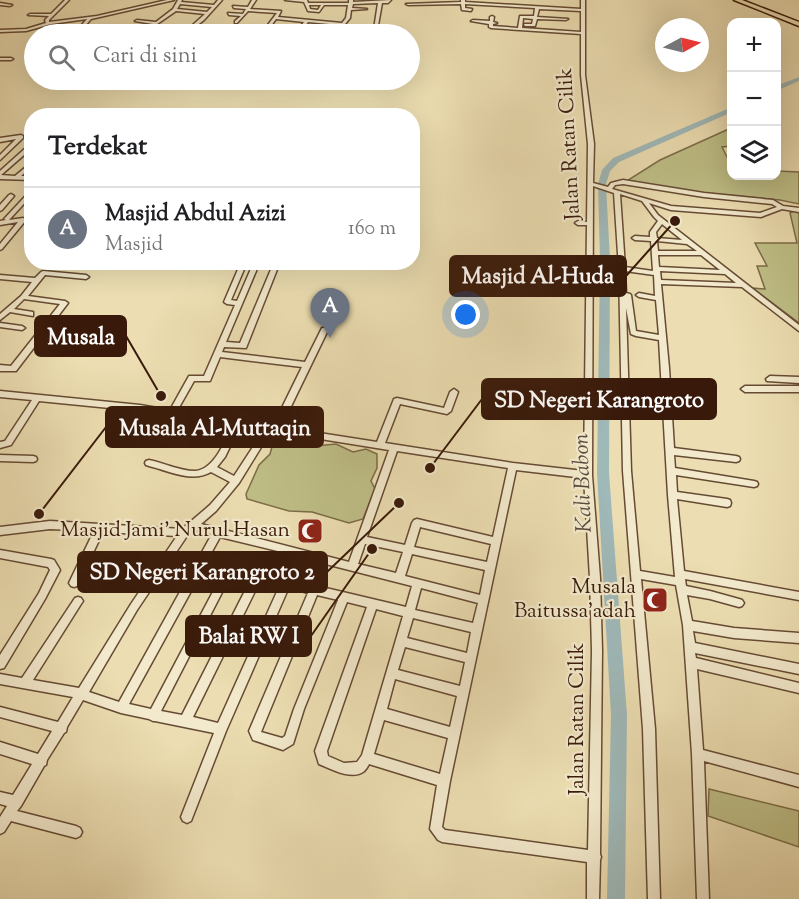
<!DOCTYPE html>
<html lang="id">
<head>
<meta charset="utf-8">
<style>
  :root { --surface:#fff; --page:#f2f2f2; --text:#202124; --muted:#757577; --line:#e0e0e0; --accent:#7c3aed }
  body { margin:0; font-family:"Sorts Mill Goudy",serif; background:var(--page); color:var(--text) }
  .controls { position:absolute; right:18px; top:18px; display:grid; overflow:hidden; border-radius:12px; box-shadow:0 6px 24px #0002 }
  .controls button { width:54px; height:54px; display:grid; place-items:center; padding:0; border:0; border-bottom:2px solid var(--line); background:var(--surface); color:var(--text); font:30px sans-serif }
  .compass { position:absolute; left:655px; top:18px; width:54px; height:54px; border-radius:50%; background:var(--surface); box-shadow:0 6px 24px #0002; rotate:83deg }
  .you { position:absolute; left:466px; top:315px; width:21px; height:21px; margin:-15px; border:4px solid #fff; border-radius:50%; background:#1a73e8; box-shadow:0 0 0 9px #1a73e833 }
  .badge { display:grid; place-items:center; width:39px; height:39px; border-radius:50%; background:var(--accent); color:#fff; font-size:20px; font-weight:700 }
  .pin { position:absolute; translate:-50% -50px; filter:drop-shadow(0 2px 3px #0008) }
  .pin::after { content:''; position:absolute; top:32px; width:21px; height:18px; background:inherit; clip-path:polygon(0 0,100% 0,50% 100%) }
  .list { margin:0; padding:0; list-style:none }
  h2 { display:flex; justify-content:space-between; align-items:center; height:78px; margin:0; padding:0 24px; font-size:26px }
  h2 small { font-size:20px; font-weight:400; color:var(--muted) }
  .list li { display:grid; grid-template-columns:39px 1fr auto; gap:18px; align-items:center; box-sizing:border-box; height:84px; padding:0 24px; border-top:2px solid var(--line) }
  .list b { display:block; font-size:22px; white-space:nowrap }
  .list p { margin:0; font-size:20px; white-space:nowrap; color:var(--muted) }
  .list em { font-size:20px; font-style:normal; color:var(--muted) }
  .icon { flex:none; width:33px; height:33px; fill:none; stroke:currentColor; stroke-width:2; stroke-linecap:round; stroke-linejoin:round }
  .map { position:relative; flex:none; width:799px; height:899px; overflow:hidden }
  .search { position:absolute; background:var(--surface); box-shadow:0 6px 24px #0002; left:24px; top:24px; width:396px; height:66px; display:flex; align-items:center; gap:15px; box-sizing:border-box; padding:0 21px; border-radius:33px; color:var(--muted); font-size:22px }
  .panel { position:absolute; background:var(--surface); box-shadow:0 6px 24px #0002; left:24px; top:108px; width:396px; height:162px; border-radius:24px }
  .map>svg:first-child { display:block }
  .green { fill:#bfbf87; stroke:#7c6c48; stroke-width:1.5 }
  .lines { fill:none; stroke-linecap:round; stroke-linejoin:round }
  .river { fill:#9fb9b9; fill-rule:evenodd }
  .minor-casing { stroke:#664b34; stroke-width:3 }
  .highway-casing { stroke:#391a0a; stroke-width:3 }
  .minor { fill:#f3eacd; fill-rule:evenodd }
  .highway { fill:#ecdeb2; fill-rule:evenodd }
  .labels { text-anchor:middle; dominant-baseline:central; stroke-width:4.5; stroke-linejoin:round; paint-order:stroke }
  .street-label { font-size:21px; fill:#391a0a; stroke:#f3eacd }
  .poi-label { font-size:21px; fill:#391a0a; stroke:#f3eacd; text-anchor:end }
  .water-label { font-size:22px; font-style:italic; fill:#584a3f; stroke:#f3eacd }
  .leader { fill:none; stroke:#391a0a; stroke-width:2 }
  .callout-dot { fill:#391a0a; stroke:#f3eacd; stroke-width:2 }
  .callout { fill:#391a0a; stroke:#391a0a; stroke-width:2 }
  .callout-label { font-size:22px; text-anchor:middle; font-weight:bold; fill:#fff }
</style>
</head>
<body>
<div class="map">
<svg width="799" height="899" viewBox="0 0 799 899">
  <rect width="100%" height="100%" fill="#ecdeb2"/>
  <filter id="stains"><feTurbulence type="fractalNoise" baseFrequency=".00333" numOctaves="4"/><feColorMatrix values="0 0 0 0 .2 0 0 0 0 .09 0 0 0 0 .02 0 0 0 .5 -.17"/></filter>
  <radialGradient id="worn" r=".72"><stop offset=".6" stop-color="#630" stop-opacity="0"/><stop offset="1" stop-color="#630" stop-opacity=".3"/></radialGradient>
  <!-- green -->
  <path class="green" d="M731 128V146L722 147 731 165 732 176H776L777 171 799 172V204L780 200 685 191 625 182 660 160Z
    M792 209 799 210V323L752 288 765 289 757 266H767L755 243H797L790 213 792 212Z
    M280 438 302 439 315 446 336 444 353 452 366 449 377 454V468L371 481 375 489 363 519 349 523 312 512 289 511 247 499 246 494 259 465 270 454 273 443Z
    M709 789 799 811V847L708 816Z"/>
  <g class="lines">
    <!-- river -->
    <path class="river" d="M799 77V81L776 91V86Z
      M732 107V112L619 162 610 171 606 184 610 260 609 473 627 715 625 899H607L611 715 597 473 600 260 598 184 602 170 613 158Z"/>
    <!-- minor casing -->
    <g class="minor-casing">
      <path id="minor" d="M65 0H69L49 20V22L97 16 167 0H174L91 19 78 34H74L87 19 51 24 26 31 0 32V30L26 29 46 23 45 20 49 16 28 15 30 14H51Z
        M178 0H182L181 2 214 5 218 0H222L204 20 187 33 186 31 205 14 176 11 150 29 148 28 153 24 135 21 137 20 156 22 173 9ZM180 4 212 7 207 12 177 9Z
        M252 0H256L250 9 281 11 278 17 342 23 346 18 348 5H324L319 12 308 11 304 2 285 0H307L308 3H349V0H353V2L391 0 388 3H382L377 31H339L337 34H333L340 25 308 22 301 32 320 33 322 34H298L296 33 304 22 276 19 265 34H261L277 13 248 11 237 23H235V21L241 16 229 15 228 13 243 14 246 9 234 8 233 6 248 7ZM378 3 374 29H341L350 18 351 10 367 9 352 8 353 4ZM309 5H321L318 10 310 9Z
        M461 0H465V2L581 9V0H585V75L594 144 593 183 608 187 611 183 623 180 704 193 773 200 783 206 799 208V212L782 209 761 217 671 210 649 203 658 215 799 325V331L742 287 661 284 669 368 674 448 736 456 739 457 740 459 739 461 736 462 674 455 675 468 754 481 757 482 758 484 757 486 754 487 676 475 677 492 727 499 730 500 731 503 730 506 727 507 677 499 684 571 799 592V600L685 579 686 586 710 591 739 599 742 600 744 603 742 606 739 607 710 599 687 595 692 621 734 628 799 633V643L734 638 693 631 695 643 799 664V674L695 653 696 658 799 683V693L697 669 703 750 799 775V787L704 761 709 899H697L692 754 683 625 676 585 641 579 655 729 660 899H648L643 729 623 471 619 269 614 193 593 186 592 475 600 578 602 651 600 854 601 857 600 860 599 899H587V862L442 842 438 840 430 829 437 785 369 764C368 766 365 771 363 772 351 780 331 769 319 764L315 751 367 607 347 602 304 709 293 744 283 750 253 740 249 731 308 593 289 587 226 731 191 821 187 823 183 821 181 817 214 733 155 721H153L149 719 121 713 83 700 67 727 66 732 64 733 47 760 46 765 44 766 21 806 17 811 76 826 80 828 82 832 80 836 76 838 11 821 4 832 0 834V817L7 806 0 804V792L13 795 32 764 0 754V742L38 754 52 731 0 717V707L58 722 73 697 0 684V674L22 678 75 598 78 597 81 598 83 601 81 604 33 680 79 688 131 604 177 536 103 532 77 586 74 587 71 586 69 583 94 531 50 529 0 535V527L50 521 182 529 210 505 230 482 211 472C192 483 169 471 149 466L146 465 145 463 146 461 149 460C164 463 180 471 195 471 214 470 226 440 232 425L140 411 39 401 11 445 0 448V442L5 441 32 400 0 397V391L140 405 170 410 189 376H204L235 305 227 304 224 302 239 267 242 265 245 267 231 300 237 301 253 264 258 262 259 264 226 342 240 343 272 267 275 265 278 267 246 348 224 347 222 352 305 362 322 328H326L328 330 281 427 377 442 394 399 397 398 444 408 450 392 454 389 458 392 451 411 447 414 400 404 385 443 513 463 584 471 587 225H578L575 223 578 221 587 222 588 144 581 75V34L491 28 489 27V24L471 21 473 20 490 21V17L492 16 494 17 493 22 497 23 493 24V26L518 28 520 16H534L535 8 465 4V8L472 9 471 11 462 10 461 4 408 5 406 4 461 2ZM539 9 581 11V32L522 28 523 18 533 19 532 24H524L525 26H535L537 19 566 20 568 19 537 17ZM623 184 704 197 772 204 777 207 760 213 671 206 612 189 615 185ZM620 194 642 201 654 217 658 221 650 232V237L635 236 632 238 635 240 651 241 653 271 625 267ZM662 224 682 240 657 238 656 232ZM657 241 687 244 697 251H658ZM658 255H701L720 270 659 267ZM625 271 654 275 655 296 639 293 636 295 639 297 656 300 659 335 636 331 631 295 630 294 626 293ZM660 271 725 274 736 283 661 280ZM626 308 631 334 636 336 659 340 668 495 675 577 640 571 631 471ZM220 357 302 367 273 426 241 421 238 419 235 420 177 411 194 381H210ZM240 426 264 430 234 476 217 467 225 457ZM271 431 389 450 349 562 201 524 216 511 239 483ZM397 451 508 468 493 537 417 519 414 520 412 523 405 545 367 537ZM516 470 584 478 590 578 592 651 588 850 445 830 442 827 450 781ZM420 527 491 544 487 562 414 547ZM194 530 212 534 119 702 89 692 137 610 187 536ZM220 537 294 555 284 577 263 572 259 569 256 570 209 557ZM365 544 403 552 396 573 358 564ZM412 554 485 570 480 595 405 576ZM302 558 412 586 406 607 292 580ZM206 564 225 569 151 709 129 704ZM233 571 252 577 182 715 161 711ZM261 579 280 585 218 723 193 717ZM421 588 478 603 473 623 415 610ZM317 595 338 600 294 709 285 736 282 738 261 732ZM376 609 403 616 362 755 357 762 344 763 328 756 327 751ZM413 618 471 632 467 653 407 638ZM405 647 465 662 460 686 398 670ZM395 679 457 696 450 727 387 709ZM384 720 448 738 440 774 374 754Z
        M0 3 12 5 10 6 0 5Z
        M62 33H64L65 34H60Z
        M0 58H11L13 59 11 60H0Z
        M21 135 23 136V138L0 160V155L16 139 0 142V138Z
        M30 144H32V148L1 175 15 176 32 162V166L21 176H32V180L0 179V171Z
        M32 189V195L9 220 23 218 26 220 2 249 0 250V244L18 222 0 225V221L6 220 4 219 5 218Z
        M11 194 14 196 2 210 0 211V205L9 195Z
        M32 241V248L30 249H26V247Z
        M43 271 86 275 89 277 86 279 45 275 28 296 65 301 68 303 16 371H0V365L11 366 60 304 24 299 14 309 33 312V316L10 312 0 320V314L21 296 32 282 0 279V275L35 278 41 272Z
        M0 323 22 326 25 328 22 330 0 327Z
        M770 376 799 377V383L767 381 766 379Z
        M745 386H799V392H745L741 389Z
        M0 455 33 456 36 457 37 459 36 461 33 462 0 461Z
        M0 550 51 559 54 560 60 570 45 599 4 668 0 669V655L39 593 50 570 48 567 0 558Z"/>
    </g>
    <!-- highway casing -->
    <g class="highway-casing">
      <path id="highway" d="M734 0H742L799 22V26Z"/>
    </g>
    <!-- minor -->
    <use href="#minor" class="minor"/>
    <!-- highway -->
    <use href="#highway" class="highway"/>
  </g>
  <!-- icons -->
  <defs>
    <g id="mosque-square" transform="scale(1.35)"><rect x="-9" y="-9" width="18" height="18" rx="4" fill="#8f2418" stroke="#f3eacd"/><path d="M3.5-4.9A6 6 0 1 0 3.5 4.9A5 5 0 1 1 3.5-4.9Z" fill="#fff"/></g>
  </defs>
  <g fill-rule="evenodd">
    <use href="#mosque-square" x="310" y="531"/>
    <use href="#mosque-square" x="655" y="600"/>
  </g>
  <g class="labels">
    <!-- street labels -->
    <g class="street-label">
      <text transform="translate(570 144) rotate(-93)">Jalan Ratan Cilik</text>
      <text transform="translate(578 719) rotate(-90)">Jalan Ratan Cilik</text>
    </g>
    <!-- poi labels -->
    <g class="poi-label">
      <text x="290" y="531">Masjid Jami' Nurul Hasan</text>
      <text x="636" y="588">Musala<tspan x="636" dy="24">Baitussa'adah</tspan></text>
    </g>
    <!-- water labels -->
    <g class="water-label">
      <text transform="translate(584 483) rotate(-92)">Kali Babon</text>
    </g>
  </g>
  <!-- callouts -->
  <path class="leader" d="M675 221L626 276M161 396L126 336M430 468L482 399M39 514L106 427M399 503L327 572M372 549L311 636"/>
  <g class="callout-dot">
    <circle cx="675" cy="221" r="6"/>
    <circle cx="161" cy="396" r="6"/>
    <circle cx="430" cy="468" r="6"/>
    <circle cx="39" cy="514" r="6"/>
    <circle cx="399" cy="503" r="6"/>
    <circle cx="372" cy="549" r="6"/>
  </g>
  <g class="callout">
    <rect x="450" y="256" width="176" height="40" rx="6"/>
    <rect x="35" y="316" width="91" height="40" rx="6"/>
    <rect x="482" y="379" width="234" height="40" rx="6"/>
    <rect x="106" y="407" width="217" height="40" rx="6"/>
    <rect x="78" y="552" width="249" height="40" rx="6"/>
    <rect x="186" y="616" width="125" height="40" rx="6"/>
  </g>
  <g class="callout-label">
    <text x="538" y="283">Masjid Al-Huda</text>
    <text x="81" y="344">Musala</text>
    <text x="599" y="407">SD Negeri Karangroto</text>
    <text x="215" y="435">Musala Al-Muttaqin</text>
    <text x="202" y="579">SD Negeri Karangroto 2</text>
    <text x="249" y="643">Balai RW I</text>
  </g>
  <rect width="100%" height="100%" filter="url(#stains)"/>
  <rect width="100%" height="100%" fill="url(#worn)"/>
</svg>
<div class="controls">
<button>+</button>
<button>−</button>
<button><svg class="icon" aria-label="layers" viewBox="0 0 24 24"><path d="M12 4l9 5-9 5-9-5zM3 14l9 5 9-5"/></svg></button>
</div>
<svg class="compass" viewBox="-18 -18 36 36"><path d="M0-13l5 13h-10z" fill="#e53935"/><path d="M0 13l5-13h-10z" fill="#757577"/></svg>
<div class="you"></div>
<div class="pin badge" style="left:330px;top:338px;background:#6b7280">A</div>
<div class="search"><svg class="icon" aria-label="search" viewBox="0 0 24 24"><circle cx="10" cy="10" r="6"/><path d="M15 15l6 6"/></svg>Cari di sini</div>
<section class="panel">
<h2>Terdekat<small></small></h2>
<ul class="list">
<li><span class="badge" style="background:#6b7280">A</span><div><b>Masjid Abdul Azizi</b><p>Masjid</p></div><em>160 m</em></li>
</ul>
</section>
</div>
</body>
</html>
